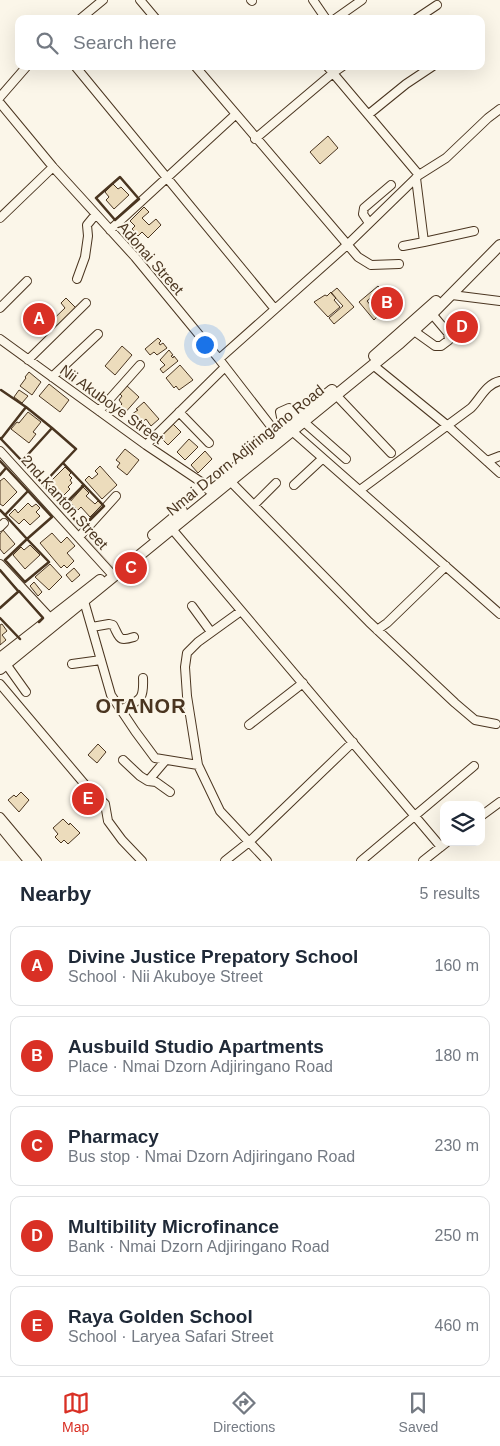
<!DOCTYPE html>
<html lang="en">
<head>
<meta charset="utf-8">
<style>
  :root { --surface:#fff; --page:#f6f6f7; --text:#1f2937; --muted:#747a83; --line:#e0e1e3; --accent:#d93025 }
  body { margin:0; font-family:Helvetica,sans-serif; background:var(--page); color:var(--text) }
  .controls { position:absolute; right:15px; bottom:15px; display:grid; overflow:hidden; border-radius:10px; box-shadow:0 5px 20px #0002 }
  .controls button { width:45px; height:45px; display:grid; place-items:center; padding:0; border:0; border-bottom:1px solid var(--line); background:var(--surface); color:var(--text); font:25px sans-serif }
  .you { position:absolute; left:204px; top:344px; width:18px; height:18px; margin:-12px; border:4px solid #fff; border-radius:50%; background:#1a73e8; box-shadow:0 0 0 8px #1a73e833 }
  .badge { display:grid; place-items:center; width:32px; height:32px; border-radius:50%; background:var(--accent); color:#fff; font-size:16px; font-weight:700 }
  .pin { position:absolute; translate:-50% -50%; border:2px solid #fff; box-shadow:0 1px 5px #0006 }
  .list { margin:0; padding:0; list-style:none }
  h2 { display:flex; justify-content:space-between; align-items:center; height:65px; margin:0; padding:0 20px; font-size:21px }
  h2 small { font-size:16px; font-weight:400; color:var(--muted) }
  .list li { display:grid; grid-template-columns:32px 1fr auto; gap:15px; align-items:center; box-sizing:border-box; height:80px; margin:0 10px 10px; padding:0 10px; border:1px solid var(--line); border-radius:10px }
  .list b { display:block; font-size:19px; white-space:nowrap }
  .list p { margin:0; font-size:16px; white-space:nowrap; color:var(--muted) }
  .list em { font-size:16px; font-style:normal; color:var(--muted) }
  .icon { flex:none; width:28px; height:28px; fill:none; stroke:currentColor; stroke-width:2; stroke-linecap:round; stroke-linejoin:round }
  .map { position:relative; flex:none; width:500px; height:861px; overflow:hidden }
  .search { position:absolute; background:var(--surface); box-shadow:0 5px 20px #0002; left:15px; right:15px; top:15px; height:55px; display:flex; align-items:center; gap:12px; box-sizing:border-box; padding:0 18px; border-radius:10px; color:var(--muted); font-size:19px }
  .sheet { height:515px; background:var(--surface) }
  nav { display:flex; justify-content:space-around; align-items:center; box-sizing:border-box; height:70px; border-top:1px solid var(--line); background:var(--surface); font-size:14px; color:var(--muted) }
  nav a { display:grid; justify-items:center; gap:2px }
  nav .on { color:var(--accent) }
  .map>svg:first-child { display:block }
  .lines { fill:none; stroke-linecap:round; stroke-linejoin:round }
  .stream { stroke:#dcd4c6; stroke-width:2 }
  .building { fill:#ecdcbc; stroke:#4a3520 }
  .minor-casing { stroke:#4a3520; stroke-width:10 }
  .major-casing { stroke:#4a3520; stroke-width:12 }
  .minor { stroke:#fbf6e9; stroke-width:8 }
  .major { stroke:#fbf6e9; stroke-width:10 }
  .wall { stroke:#4a3520; stroke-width:2.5 }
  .labels { text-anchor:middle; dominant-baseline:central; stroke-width:4; stroke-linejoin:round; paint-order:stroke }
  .street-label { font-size:15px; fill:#4a3520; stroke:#fbf6e9 }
  .district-label { font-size:20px; font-weight:bold; letter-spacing:1px; fill:#4a3520; stroke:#fbf6e9 }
</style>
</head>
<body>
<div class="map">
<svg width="500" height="861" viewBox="0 0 500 861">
  <rect width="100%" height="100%" fill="#fbf6e9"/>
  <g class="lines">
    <!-- stream -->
    <path class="stream" d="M0 457 22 481
      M26 474 80 532
      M84 536 113 568"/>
  </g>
  <!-- building -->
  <path class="building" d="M328 136 338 148 320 164 310 152Z
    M113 184 118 189 121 187 129 195 114 209 106 200 109 197 105 192Z
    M144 207 149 212 142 218 149 225 156 219 161 225 148 238 142 232 138 236 132 229 135 226 130 221Z
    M378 286 393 304 387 309 374 295 367 301 379 315 374 320 359 302Z
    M337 288 354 307 334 324 329 318 343 306 331 293Z
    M331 292 336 298 334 300 340 307 328 317 314 302 325 295 327 296Z
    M66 298 77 309 47 337 41 331 65 308 61 303Z
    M158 338 161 341 159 343 160 345 163 343 167 348 157 355 154 352 150 355 145 349Z
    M122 346 132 355 115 375 105 366Z
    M169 350 173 355 171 356 173 358 174 356 178 361 163 373 160 369 165 365 160 360Z
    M180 365 193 380 179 390 176 386 174 388 166 378Z
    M29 372 41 382 32 395 20 386 26 378 25 377Z
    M49 384 69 400 60 412 39 396Z
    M126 385 139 397 123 415 117 409 122 404 119 400 122 396 119 393Z
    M19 390 28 396 22 403 14 397Z
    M144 402 159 419 151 426 146 419 139 425 133 417 134 416 132 414 138 410 136 409Z
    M28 412 41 422 33 432 36 434 29 443 11 429 17 422 19 423Z
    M173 424 181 432 168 445 160 437Z
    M189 439 198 447 185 460 177 452Z
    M125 449 139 460 127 475 117 467 120 463 116 460Z
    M205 451 212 459 198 473 191 465Z
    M100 466 117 485 102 499 85 480 89 476 92 479 98 474 95 471Z
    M65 467 71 473 69 475 72 478 70 480 72 483 68 487 70 489 61 498 48 484Z
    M4 478 17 492 3 506 0 504V481Z
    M83 487 89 493 86 496 95 504 98 501 102 505 90 517 81 507 78 510 70 502Z
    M28 503 32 507 36 504 40 508 36 512 40 516 30 525 24 519 19 524 9 515 15 509 18 513Z
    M3 530 15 544 4 554 0 549V534Z
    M52 533 61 543 67 537 75 546 67 553 74 561 67 568 64 565 61 568 40 543Z
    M30 545 40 555 25 569 13 555 21 547 24 550Z
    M50 564 62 577 49 590 35 577Z
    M74 568 80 575 72 582 66 575Z
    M34 582 42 592 38 596 30 586Z
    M2 624 7 631 2 635 6 640 0 645V625Z
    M98 744 106 752 97 763 88 755Z
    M21 792 29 800 19 812 8 800 14 795 16 797Z
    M63 819 69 825 70 823 80 833 68 844 64 840 61 843 55 837 58 834 53 828Z"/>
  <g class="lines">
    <!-- minor casing -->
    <g class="minor-casing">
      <path id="minor" d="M140 0 156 19
        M251 0 252 1
        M313 0 326 19
        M80 19 103 0
        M335 19 362 0
        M416 19 437 5
        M75 66 274 308
        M195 66 358 257 371 265 399 264
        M327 66 419 175
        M0 97 27 66
        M0 103 53 167 135 257 219 359 277 434
        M369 114 406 84 433 66
        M255 139 333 73 343 66
        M416 178 424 242 474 231
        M0 218 53 167
        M369 223 363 214 364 208 391 185
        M110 230 235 115
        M403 246 424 242
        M77 279 85 257 88 236 87 225 96 214
        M452 295 500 301
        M0 308 27 281
        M414 331 435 346H441L449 340 448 333 432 314
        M0 339 146 445 210 488
        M219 359 347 245 419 175 446 158 488 118 500 109
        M28 360 86 303
        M373 365 448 426 500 473
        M52 377 98 334
        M336 395 391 453
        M99 411 140 365
        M179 412 209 443
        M304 422 346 459
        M288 425 281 417 280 412 289 408 298 417
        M292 431 500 614
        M146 445 225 367
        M0 451 110 572
        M487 461 500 456
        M230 481 369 622 455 703 475 720 496 724
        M294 485 322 459
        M360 490 471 408C480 399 486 384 500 381
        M254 505 276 483
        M0 527 4 523
        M172 529 441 847
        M79 537 116 496
        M0 564 51 619
        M84 601 111 695 135 731 155 758 198 765
        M192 606 211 632
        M241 611 198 642 187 653 185 667 187 696 198 765 220 811 267 861
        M92 627 109 624 113 625C120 638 118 642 134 637
        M377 630 387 623 446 566
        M6 664 26 692
        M72 664 101 660
        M0 684 87 787 105 804 108 821 122 840 142 861
        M121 710C140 699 144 701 143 678
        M249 725 303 683
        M123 760 140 776 148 781
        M165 761 148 781 156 782 170 792
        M481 816 500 802
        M0 817 37 861
        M0 827 28 861
        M225 861 249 842 353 742
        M361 861 474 766
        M423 861 447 842"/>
    </g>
    <!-- major casing -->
    <g class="major-casing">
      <path id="major" d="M374 356 436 301
        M209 489 332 390
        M153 535 182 511
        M0 658 100 580
        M0 669 400 343 432 314 500 245"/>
    </g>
    <!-- minor -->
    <use href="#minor" class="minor"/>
    <!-- major -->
    <use href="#major" class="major"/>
    <!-- wall -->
    <path class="wall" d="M120 177 139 199 115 220 96 198Z
      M0 438 1 439 26 407 1 390
      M1 439 22 461 52 428 26 407
      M0 461 28 491 5 515 0 510
      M22 461 43 484 76 449 52 428
      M63 463 84 485 82 486
      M0 475 6 468
      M43 484 63 506
      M84 485 104 506 82 528 63 506Z
      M5 515 27 539 52 517 28 491
      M27 539 49 562 25 582 5 560Z
      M0 570 18 591
      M0 608 19 591 43 618 39 622
      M0 618 20 639"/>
  </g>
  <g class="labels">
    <!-- street labels -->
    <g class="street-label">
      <text transform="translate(151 258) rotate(49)">Adonai Street</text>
      <text transform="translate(112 404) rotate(36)">Nii Akuboye Street</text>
      <text transform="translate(245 450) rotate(-39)">Nmai Dzorn Adjiringano Road</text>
      <text transform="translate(65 502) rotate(48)">2nd Kanton Street</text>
    </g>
    <!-- district labels -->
    <g class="district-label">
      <text x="141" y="706">OTANOR</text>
    </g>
  </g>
</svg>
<div class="controls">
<button><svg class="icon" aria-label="layers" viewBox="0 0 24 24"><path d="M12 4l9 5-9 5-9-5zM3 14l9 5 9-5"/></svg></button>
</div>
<div class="you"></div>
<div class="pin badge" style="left:39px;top:319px">A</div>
<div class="pin badge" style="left:387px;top:303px">B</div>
<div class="pin badge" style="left:131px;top:568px">C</div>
<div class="pin badge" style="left:462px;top:327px">D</div>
<div class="pin badge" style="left:88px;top:799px">E</div>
<div class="search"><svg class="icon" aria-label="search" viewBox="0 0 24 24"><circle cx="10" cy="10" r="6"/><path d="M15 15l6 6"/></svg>Search here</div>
</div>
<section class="sheet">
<h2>Nearby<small>5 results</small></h2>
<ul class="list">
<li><span class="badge">A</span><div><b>Divine Justice Prepatory School</b><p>School · Nii Akuboye Street</p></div><em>160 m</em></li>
<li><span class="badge">B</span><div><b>Ausbuild Studio Apartments</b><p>Place · Nmai Dzorn Adjiringano Road</p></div><em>180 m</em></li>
<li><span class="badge">C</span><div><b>Pharmacy</b><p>Bus stop · Nmai Dzorn Adjiringano Road</p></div><em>230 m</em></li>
<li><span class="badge">D</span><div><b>Multibility Microfinance</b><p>Bank · Nmai Dzorn Adjiringano Road</p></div><em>250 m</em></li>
<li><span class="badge">E</span><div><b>Raya Golden School</b><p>School · Laryea Safari Street</p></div><em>460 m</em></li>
</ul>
</section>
<nav>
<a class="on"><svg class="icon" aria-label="map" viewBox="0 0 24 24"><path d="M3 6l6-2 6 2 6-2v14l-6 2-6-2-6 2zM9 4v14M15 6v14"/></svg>Map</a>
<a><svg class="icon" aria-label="directions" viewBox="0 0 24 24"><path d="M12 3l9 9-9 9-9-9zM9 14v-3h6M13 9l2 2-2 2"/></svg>Directions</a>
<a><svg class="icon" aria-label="saved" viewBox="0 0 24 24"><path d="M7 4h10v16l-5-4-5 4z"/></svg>Saved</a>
</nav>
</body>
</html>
